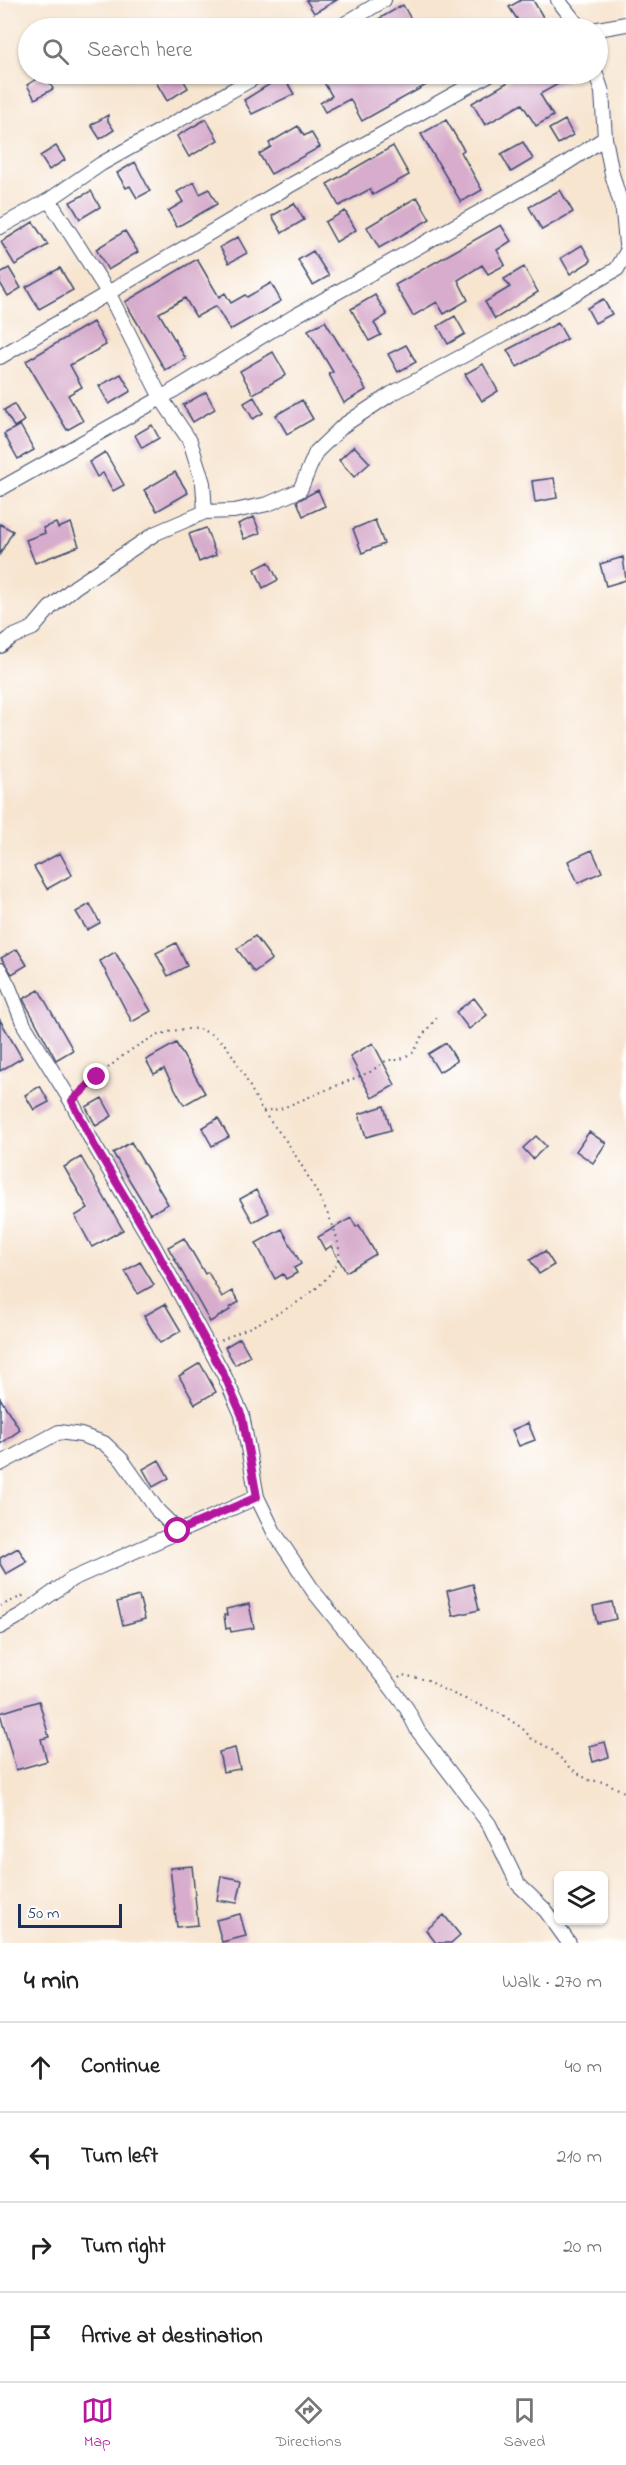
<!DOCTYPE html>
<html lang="en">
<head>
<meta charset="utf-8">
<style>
  :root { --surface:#fff; --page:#f6f6f6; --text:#222; --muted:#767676; --line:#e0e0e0; --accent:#b5179e }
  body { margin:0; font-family:"Indie Flower",sans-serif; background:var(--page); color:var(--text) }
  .controls { position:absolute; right:18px; bottom:18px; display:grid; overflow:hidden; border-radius:9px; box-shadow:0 2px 4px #0004 }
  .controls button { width:54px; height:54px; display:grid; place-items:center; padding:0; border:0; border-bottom:2px solid var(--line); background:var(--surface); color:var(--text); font:30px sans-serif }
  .scale { position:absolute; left:18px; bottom:15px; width:104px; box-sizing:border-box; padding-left:6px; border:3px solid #1b2f5e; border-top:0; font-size:16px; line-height:21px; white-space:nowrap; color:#1b2f5e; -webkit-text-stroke:4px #fff; paint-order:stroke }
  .stop { position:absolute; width:18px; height:18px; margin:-14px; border:4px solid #b5179e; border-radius:50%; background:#fff }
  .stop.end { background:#b5179e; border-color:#fff; box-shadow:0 2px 6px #0008 }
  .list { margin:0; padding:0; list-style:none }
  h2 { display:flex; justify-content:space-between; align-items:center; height:78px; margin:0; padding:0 24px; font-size:26px }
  h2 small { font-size:20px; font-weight:400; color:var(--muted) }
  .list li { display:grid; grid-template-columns:39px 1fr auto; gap:18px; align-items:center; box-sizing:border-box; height:90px; padding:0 24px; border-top:2px solid var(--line) }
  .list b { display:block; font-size:22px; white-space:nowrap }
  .list em { font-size:20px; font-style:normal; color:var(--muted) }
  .icon { flex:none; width:33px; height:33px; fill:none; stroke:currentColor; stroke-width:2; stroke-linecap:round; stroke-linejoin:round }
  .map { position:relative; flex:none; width:626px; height:1943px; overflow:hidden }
  .search { position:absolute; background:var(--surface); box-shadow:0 2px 4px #0004; left:18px; right:18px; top:18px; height:66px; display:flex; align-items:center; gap:15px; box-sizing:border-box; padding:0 21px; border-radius:33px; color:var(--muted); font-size:22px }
  .sheet { height:438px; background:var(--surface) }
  nav { display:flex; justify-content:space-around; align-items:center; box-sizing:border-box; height:84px; border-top:2px solid var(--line); background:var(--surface); font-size:16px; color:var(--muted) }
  nav a { display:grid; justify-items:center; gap:3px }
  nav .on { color:var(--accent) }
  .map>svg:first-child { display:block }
  .building { fill:#d7accc }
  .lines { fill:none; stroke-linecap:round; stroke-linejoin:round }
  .street-casing { stroke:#3c4a6f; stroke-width:16 }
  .path { stroke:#3c4a6f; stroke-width:2; stroke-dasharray:1.5 4.5; stroke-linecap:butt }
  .street { stroke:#fff; stroke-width:14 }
  .route { stroke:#b5179e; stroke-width:8 }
</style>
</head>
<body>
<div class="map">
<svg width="626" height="1943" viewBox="0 0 626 1943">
  <rect width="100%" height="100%" fill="#fff"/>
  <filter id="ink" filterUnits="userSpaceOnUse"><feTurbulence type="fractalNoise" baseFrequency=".0167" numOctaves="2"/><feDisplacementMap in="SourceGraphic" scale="12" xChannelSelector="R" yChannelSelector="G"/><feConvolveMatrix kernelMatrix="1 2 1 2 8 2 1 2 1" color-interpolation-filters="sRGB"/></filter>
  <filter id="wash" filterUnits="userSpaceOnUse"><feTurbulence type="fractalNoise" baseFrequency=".008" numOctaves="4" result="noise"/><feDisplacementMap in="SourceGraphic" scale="24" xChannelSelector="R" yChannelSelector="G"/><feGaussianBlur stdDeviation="1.35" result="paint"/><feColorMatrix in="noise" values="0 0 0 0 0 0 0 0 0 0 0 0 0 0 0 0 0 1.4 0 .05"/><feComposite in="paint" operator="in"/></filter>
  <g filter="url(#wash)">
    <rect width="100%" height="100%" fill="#f7e5d0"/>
    <g id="blocks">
      <!-- building -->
      <path class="building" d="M306 0H337L314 13Z
        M521 0H533L543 17 523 28 509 7Z
        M403 5 416 28H379L375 21Z
        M45 74 53 89 35 99 27 85Z
        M172 74H180L188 88 167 101 156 82Z
        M319 74H381L384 78 393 74H446L362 121 350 99 325 112 320 103 332 96Z
        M522 74H576L540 94 553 116 536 126 522 104 485 125 472 103Z
        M283 76 294 94 252 114 244 100Z
        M108 115V121L114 130 100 139 91 125Z
        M206 119 218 140 189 157 177 136Z
        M446 120 464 150 461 152 482 190 461 202 421 134Z
        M565 120 573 135 558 144 549 129Z
        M298 126 304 136 311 132 320 147 271 174 259 154 271 147 269 143Z
        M523 142 533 159 511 172 501 154Z
        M56 146 65 160 49 170 40 156Z
        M393 146 409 175 373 195 370 189 339 206 327 184Z
        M135 162 150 191 137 198 130 186 126 188 117 173Z
        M194 182 200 194 209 189 217 204 177 227 168 211 183 202 177 192Z
        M560 190 573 212 542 230 529 207Z
        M91 191 100 207 80 219 70 202Z
        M417 197 430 219 379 248 367 227Z
        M294 203 304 220 282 233 272 216Z
        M345 211 356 230 336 242 325 222Z
        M33 222 48 245 15 265 1 242Z
        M501 225 511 241 497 250 505 265 488 274 482 265 458 280 468 300 444 314 437 302 413 316 395 285Z
        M125 231 138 252 108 270 96 249Z
        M238 237 247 253 229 263 220 247Z
        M582 245 591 261 570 274 561 258Z
        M313 251 329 276 313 285 298 260Z
        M197 259 219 297 225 293 231 303 245 295 247 297 271 283 281 301 230 330 216 306 196 317 185 298 159 313 186 359 165 370 125 302Z
        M524 267 538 292 495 319 485 302 510 287 504 279Z
        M9 268 21 288 8 296 0 283V273Z
        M60 268 73 290 39 309 26 287Z
        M375 295 387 315 374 323 381 335 369 341 351 309Z
        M603 299 612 314 595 323 587 308Z
        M455 316 465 334 448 344 438 326Z
        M325 321 342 349 343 348 366 390 344 403 329 374 333 372 308 330Z
        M93 322 106 345 70 365 82 387 68 395 83 421 67 430 26 361Z
        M558 323 567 339 517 367 507 350Z
        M406 345 416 362 398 372 388 354Z
        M273 352 286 375 253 394 240 371Z
        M483 364 498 391 482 401 465 374Z
        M121 374 131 391 109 404 99 386Z
        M206 392 215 409 193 422 183 405Z
        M254 397 263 413 253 419 244 403Z
        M302 400 313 419 287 434 276 415Z
        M14 404 24 421 14 427 4 410Z
        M20 425 34 450 18 459 4 434Z
        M152 425 159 438 142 448 135 435Z
        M354 446 370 463 354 477 339 460Z
        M105 452 124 485 113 491 103 473 97 477 89 462Z
        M175 472 188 493 157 511 144 490Z
        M554 478 557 498 535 502 532 481Z
        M318 490 325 506 303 516 297 501Z
        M254 517 260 533 244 539 238 524Z
        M375 520 384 544 362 553 353 529Z
        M56 523 58 528 71 523 79 546 35 563 26 540 45 533 43 528Z
        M0 524 13 531 0 554Z
        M206 528 216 555 199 562 189 534Z
        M623 557 626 580 606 586 600 564Z
        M269 562 278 580 263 588 255 569Z
        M592 850 602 872 578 883 568 861Z
        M60 853 72 875 47 889 34 867Z
        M90 904 100 923 87 930 76 912Z
        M255 936 272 959 254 972 237 949Z
        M176 943 187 966 168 976 156 953Z
        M17 949 27 965 12 974 1 958Z
        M115 952 151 1011 132 1022 100 961Z
        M39 990 73 1050 56 1060 23 999Z
        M474 998 487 1015 469 1029 456 1012Z
        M0 1020 22 1058 0 1071Z
        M176 1043 205 1093 184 1105 164 1069 154 1074 146 1060Z
        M373 1043 395 1085 372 1098 350 1056Z
        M446 1043 457 1061 439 1072 428 1054Z
        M40 1086 49 1102 34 1110 25 1095Z
        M102 1098 112 1116 96 1126 86 1107Z
        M384 1106 391 1130 366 1137 359 1114Z
        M218 1118 229 1137 212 1146 202 1128Z
        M589 1132 606 1143 593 1163 576 1151Z
        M536 1136 546 1146 533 1159 523 1148Z
        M131 1142 168 1204 150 1214 113 1153Z
        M81 1157 123 1230 92 1247 75 1216 88 1208 64 1167Z
        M256 1190 269 1213 253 1222 240 1199Z
        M351 1218 356 1227 359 1225 376 1254 346 1272 331 1246 325 1250 318 1237Z
        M282 1229 301 1264 294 1268 297 1273 286 1279 283 1274 275 1279 256 1243Z
        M184 1238 205 1274 208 1272 222 1297 232 1291 239 1302 229 1308 230 1310 210 1322 168 1247Z
        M545 1251 554 1265 539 1274 530 1260Z
        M140 1262 154 1285 138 1294 125 1271Z
        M165 1304 181 1331 160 1343 144 1316Z
        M240 1338 250 1356 235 1365 225 1347Z
        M200 1363 216 1392 195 1404 179 1376Z
        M0 1398 20 1430 0 1444Z
        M528 1423 535 1440 519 1446 512 1430Z
        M159 1460 169 1478 153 1487 143 1469Z
        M18 1548 27 1562 6 1574 0 1564V1558Z
        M473 1584 479 1610 453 1616 447 1591Z
        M139 1596 145 1619 123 1625 117 1602Z
        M612 1602 616 1619 597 1623 593 1606Z
        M249 1604 254 1628 231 1632 230 1628 226 1629 224 1615H227L226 1609Z
        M39 1701 49 1737 41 1739 47 1761 16 1770 0 1713Z
        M605 1742 609 1757 593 1762 589 1746Z
        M235 1748 240 1769 223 1772 219 1752Z
        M192 1866 198 1925 177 1927 170 1868Z
        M221 1876 242 1880 237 1903 217 1900Z
        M240 1914 246 1936 222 1942 216 1920Z
        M444 1915 460 1935 451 1943H436L426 1930Z"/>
    </g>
  </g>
  <g filter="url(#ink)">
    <use href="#blocks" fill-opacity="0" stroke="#3c4a6f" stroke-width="1.5"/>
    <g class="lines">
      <!-- street casing -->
      <g class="street-casing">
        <path id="street" d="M558 0 580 28
          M338 28 384 0
          M598 29 626 24
          M596 74 602 92 605 138 612 174 623 211 626 244
          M49 200 101 164 261 74
          M0 227 49 200 109 294 161 398 190 441 203 483 205 512
          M0 357 289 186 490 74
          M0 489 161 398 295 316 565 164 605 138
          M0 646 12 637 33 628 50 608 75 587 156 533 205 512 234 511 268 504 300 490 316 452 344 425 391 394 506 333 617 269 626 253
          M0 970 9 987 24 1025 71 1101 93 1143 154 1246 224 1375 242 1415 257 1497 274 1532 314 1592 390 1686 407 1709 418 1731 489 1824 518 1884 546 1911 569 1943
          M0 1464 59 1432 81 1435 104 1443 122 1460 158 1511 178 1531
          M0 1627 23 1614 72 1579 257 1497"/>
      </g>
      <!-- path -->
      <path class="path" d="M81 1092C115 1062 149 1026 198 1029 204 1030 217 1037 222 1042 233 1051 253 1093 261 1108 269 1121 280 1132 289 1145 302 1166 347 1237 338 1260 321 1300 257 1323 220 1341
        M263 1111 280 1109 370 1072 387 1060H399L414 1052 422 1036 438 1016
        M0 1606 25 1595
        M399 1678 402 1675 428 1680 444 1690 501 1714 522 1728 532 1739 551 1749 572 1769 588 1780 605 1782 626 1793"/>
      <!-- street -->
      <use href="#street" class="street"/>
    </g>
  </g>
  <g class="lines" filter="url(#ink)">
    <!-- route -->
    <path class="route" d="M97 1077 72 1101 93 1143 154 1246 224 1375 242 1416 257 1497 178 1531"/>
  </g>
</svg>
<div class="controls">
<button><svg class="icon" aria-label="layers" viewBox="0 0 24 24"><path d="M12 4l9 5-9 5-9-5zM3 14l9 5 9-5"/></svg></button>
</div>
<div class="scale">50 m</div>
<div class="stop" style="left:178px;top:1531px"></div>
<div class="stop end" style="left:97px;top:1077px"></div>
<div class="search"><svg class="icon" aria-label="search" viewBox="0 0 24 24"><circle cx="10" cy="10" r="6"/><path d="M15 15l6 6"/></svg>Search here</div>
</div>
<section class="sheet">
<h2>4 min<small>Walk · 270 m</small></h2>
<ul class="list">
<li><svg class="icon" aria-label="ahead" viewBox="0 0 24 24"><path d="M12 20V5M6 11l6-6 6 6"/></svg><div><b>Continue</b></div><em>40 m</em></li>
<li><svg class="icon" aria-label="left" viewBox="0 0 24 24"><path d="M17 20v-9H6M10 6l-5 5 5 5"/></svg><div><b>Turn left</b></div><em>210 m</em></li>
<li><svg class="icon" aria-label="right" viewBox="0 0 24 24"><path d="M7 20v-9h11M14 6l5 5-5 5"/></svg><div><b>Turn right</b></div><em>20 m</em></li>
<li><svg class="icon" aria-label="arrive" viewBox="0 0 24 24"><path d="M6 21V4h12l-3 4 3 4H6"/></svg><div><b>Arrive at destination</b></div></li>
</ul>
</section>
<nav>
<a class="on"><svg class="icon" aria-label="map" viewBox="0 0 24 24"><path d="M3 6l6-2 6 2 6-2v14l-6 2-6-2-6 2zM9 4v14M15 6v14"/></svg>Map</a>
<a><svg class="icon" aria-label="directions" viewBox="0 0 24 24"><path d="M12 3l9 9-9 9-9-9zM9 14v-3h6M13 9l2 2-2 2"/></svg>Directions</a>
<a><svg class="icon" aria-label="saved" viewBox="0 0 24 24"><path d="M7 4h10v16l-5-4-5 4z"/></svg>Saved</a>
</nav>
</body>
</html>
